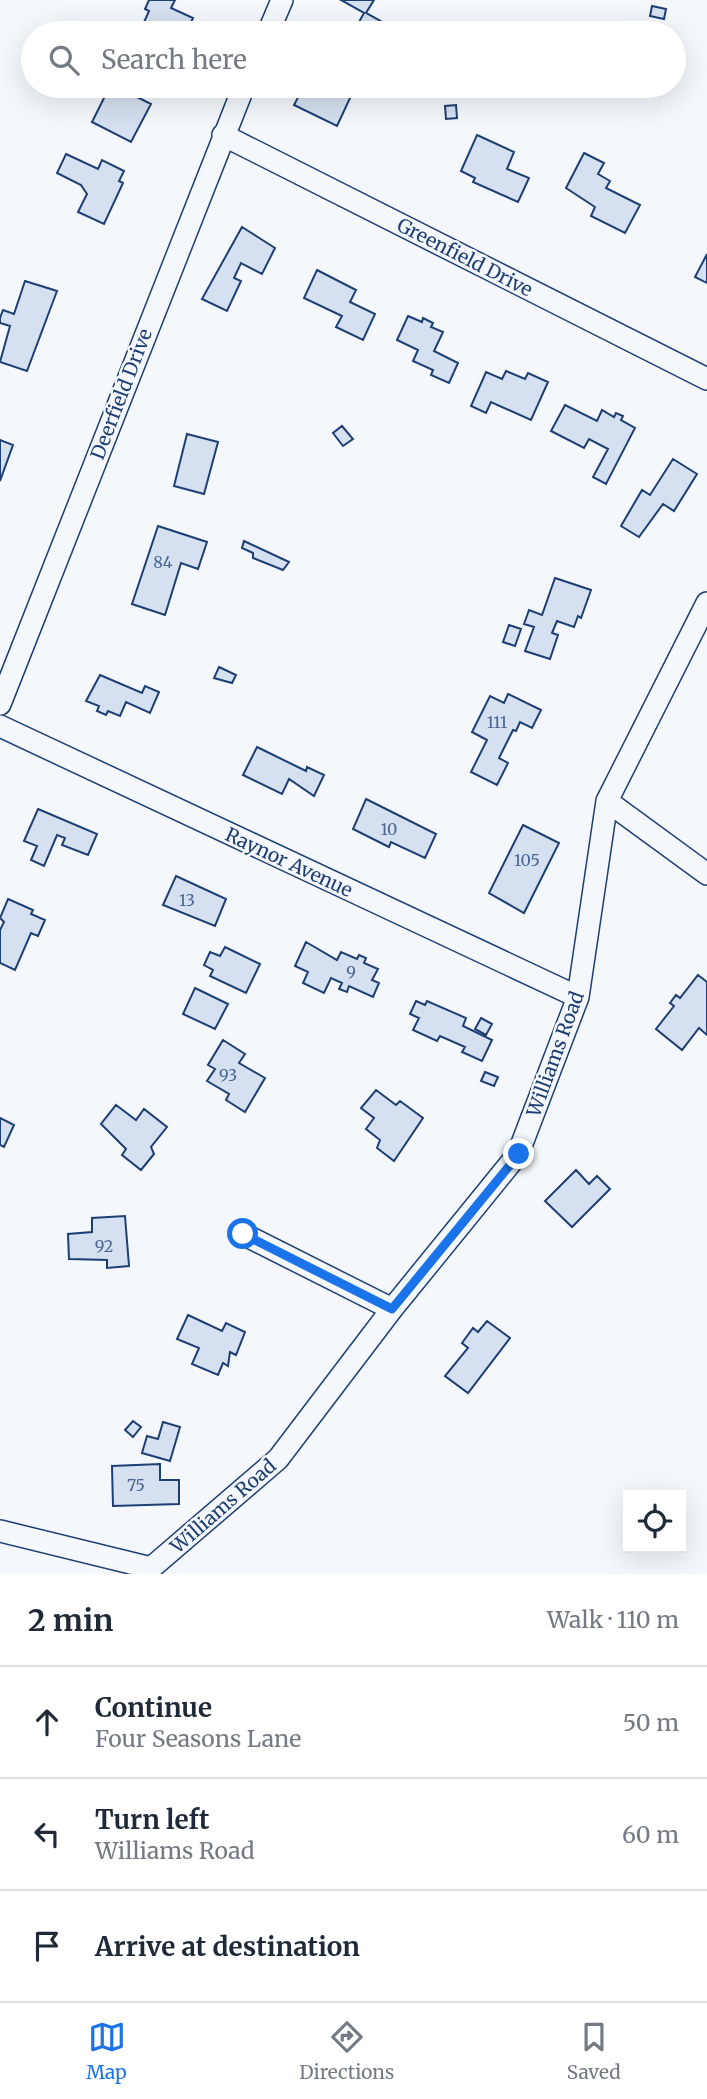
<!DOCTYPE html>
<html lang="en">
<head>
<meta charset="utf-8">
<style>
  :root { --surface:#fff; --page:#f6f6f7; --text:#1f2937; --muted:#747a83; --line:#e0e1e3; --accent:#1a73e8 }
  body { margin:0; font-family:Merriweather,serif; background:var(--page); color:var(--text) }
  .controls { position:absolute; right:21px; bottom:21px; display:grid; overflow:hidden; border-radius:0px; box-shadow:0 7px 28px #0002 }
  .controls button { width:63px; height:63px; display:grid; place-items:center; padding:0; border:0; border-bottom:2px solid var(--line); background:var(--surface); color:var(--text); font:35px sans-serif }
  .stop { position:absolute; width:21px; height:21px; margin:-16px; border:5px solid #1a73e8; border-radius:50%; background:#fff }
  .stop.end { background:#1a73e8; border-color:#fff; box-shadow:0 2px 7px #0008 }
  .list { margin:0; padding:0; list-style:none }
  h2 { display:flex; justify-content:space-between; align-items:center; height:91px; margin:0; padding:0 28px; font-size:30px }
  h2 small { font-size:23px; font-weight:400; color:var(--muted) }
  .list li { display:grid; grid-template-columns:46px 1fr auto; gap:21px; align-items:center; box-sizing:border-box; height:112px; padding:0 28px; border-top:2px solid var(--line) }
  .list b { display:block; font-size:26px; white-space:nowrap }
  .list p { margin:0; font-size:23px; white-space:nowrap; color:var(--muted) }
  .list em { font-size:23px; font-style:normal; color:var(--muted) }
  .icon { flex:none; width:38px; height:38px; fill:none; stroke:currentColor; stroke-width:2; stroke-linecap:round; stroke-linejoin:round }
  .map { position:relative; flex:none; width:707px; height:1574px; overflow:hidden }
  .search { position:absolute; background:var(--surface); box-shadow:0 7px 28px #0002; left:21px; right:21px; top:21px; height:77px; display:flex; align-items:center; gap:18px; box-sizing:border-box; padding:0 24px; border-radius:38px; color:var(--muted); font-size:26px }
  .sheet { height:427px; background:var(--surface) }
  nav { display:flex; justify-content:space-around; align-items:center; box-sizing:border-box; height:98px; border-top:2px solid var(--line); background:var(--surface); font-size:19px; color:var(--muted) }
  nav a { display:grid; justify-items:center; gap:4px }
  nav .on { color:var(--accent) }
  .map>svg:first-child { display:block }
  .building { fill:#d5e0f0; stroke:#1d3f73; stroke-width:2 }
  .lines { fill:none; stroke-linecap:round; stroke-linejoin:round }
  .street-casing { stroke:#1d3f73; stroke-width:24 }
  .street { stroke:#f4f7fb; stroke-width:21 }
  .route { stroke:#1a73e8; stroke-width:9 }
  .labels { text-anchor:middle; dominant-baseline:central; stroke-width:5; stroke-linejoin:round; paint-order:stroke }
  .number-label { font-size:16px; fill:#4b6792 }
  .street-label { font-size:19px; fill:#1d3f73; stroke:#f4f7fb }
</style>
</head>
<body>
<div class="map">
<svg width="707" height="1574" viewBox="0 0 707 1574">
  <rect width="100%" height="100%" fill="#f4f7fb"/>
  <!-- building -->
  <path class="building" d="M149 0H175L171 8 193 18 186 33H127L132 23 142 27 149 11 145 9Z
    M374 0 366 13 388 25 383 33H353L364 13 341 0Z
    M652 6 666 9 664 19 650 16Z
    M110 86H132L129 93 151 104 131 142 92 122Z
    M304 86H331L351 96 337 126 294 105Z
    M456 105 457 118 446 119 445 106Z
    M477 135 514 152 507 169 529 178 518 202 473 182 475 178 461 171Z
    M584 153 604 163 598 174 610 181 606 188 640 205 625 233 591 216 595 207 566 188Z
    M66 154 98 169 102 160 124 171 119 181 123 183 104 224 78 212 87 194 81 185 57 173Z
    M242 227 275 248 262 274 241 263 234 278 241 281 227 311 202 299Z
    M707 254V283L695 277Z
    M317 270 356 290 350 302 375 314 363 340 336 327 342 316 304 298Z
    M25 281 57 291 27 371 0 362 10 326 0 323V318L3 310 14 314Z
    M408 316 422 322 423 318 433 323 431 327 443 332 434 351 458 363 449 383 431 375 433 370 413 361 418 350 397 340Z
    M506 371 525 379 528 373 548 382 531 420 491 402 486 413 471 406 486 372 502 379Z
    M565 405 597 421 602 410 614 417 616 413 623 416 621 420 635 428 606 484 593 477 608 449 589 439 584 448 551 431Z
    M342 426 353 439 343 446 333 433Z
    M187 434 218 442 204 494 174 486Z
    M0 440 13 445 0 481Z
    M673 459 697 474 674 511 663 504 639 537 621 526 642 490 650 495Z
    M158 526 207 542 198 569 181 563 165 615 132 604Z
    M244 541 289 562 283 570 253 558V553L242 548Z
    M555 578 591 590 581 618 578 616 574 627 557 621 552 633 558 635 550 659 525 651 534 627 524 624 529 610 542 615Z
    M509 625 521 629 515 646 503 642Z
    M219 667 236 675 232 683 214 678Z
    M100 675 142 693 145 686 159 692 150 713 126 702 120 716 108 711 106 715 97 711 99 706 86 701Z
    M508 694 541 710 532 728 520 722 516 731 513 730 499 758 508 763 497 785 471 772 487 740 472 732 490 696 504 703Z
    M257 747 306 771 307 767 324 775 314 796 289 779 282 794 243 775Z
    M366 799 436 834 425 858 391 842 389 847 353 829Z
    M38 809 97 834 88 855 62 845 65 838 57 835 44 866 31 860 37 846 24 841Z
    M523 825 559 843 524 913 489 893Z
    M176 876 226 899 215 926 163 905Z
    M8 899 33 910 31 914 45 920 38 936 31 933 15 970 0 963V930L4 922 0 918Z
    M306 942 337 960 341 952 357 959 359 955 366 958 364 963 378 969 372 980 379 983 373 997 349 986 347 992 339 989 342 983 331 978 324 993 303 983 308 972 295 966Z
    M225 947 260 964 246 993 210 976 213 970 204 965 210 952 220 956Z
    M698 975 707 982V1035L699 1028 682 1050 656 1029 674 1006 670 1003 676 995 680 998Z
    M195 988 228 1004 215 1029 183 1014Z
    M416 1001 425 1005 427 1001 466 1018 463 1026 492 1040 482 1061 462 1052 465 1047 440 1036 437 1041 413 1030 419 1018 410 1014Z
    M481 1018 492 1024 486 1035 475 1029Z
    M223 1040 245 1054 239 1063 265 1078 245 1112 226 1100 229 1094 207 1081 215 1069 208 1065Z
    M485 1072 498 1077 494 1086 481 1081Z
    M376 1090 396 1105 400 1101 423 1118 394 1161 377 1148 380 1140 366 1129 374 1118 361 1108Z
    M116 1105 136 1120 144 1109 167 1127 151 1147 154 1154 141 1170 122 1155 126 1149 101 1124Z
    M0 1118 14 1125 4 1147 0 1145Z
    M576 1170 589 1184 597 1176 610 1189 572 1227 545 1201Z
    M125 1216 129 1266 107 1268V1260L69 1259 68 1234 92 1232V1218Z
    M188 1315 222 1331 226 1323 245 1332 236 1355 230 1352 228 1366 223 1363 218 1375 192 1364 199 1348 177 1339Z
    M487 1321 510 1338 468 1393 445 1376 468 1348 462 1343 473 1328 478 1332Z
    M133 1421 141 1427 133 1437 125 1430Z
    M163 1422 180 1427 170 1461 142 1453 147 1436 158 1439Z
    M160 1464V1480H179V1504L113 1506 112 1466Z"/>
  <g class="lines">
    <!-- street casing -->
    <g class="street-casing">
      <path id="street" d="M268 33 282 0
        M223 135 707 379
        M0 704 244 86
        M0 726 578 997
        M607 801 707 874
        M243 1234 392 1309
        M0 1531 151 1568
        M151 1568 278 1459 392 1309 518 1154 578 997 607 801 707 603"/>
    </g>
    <!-- street -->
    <use href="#street" class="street"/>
  </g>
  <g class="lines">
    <!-- route -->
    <path class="route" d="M243 1234 392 1309 519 1154"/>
  </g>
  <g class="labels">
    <!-- number labels -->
    <g class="number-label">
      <text x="163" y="562">84</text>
      <text x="497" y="722">111</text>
      <text x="389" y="829">10</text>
      <text x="527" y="860">105</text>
      <text x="187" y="900">13</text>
      <text x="351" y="972">9</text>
      <text x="228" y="1075">93</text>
      <text x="104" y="1246">92</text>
      <text x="136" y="1485">75</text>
    </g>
    <!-- street labels -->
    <g class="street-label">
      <text transform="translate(465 257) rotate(27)">Greenfield Drive</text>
      <text transform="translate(121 394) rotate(-69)">Deerfield Drive</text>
      <text transform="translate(289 862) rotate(25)">Raynor Avenue</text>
      <text transform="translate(555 1054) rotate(-70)">Williams Road</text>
      <text transform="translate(223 1506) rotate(-41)">Williams Road</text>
    </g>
  </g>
</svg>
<div class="controls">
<button><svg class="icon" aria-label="locate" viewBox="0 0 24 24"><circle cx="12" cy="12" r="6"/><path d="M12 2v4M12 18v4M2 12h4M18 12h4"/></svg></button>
</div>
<div class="stop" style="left:243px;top:1234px"></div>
<div class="stop end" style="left:519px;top:1154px"></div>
<div class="search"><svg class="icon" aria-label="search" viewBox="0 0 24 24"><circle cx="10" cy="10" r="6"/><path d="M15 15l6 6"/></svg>Search here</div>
</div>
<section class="sheet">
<h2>2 min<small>Walk · 110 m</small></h2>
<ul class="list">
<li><svg class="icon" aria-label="ahead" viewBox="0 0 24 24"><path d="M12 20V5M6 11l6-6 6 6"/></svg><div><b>Continue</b><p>Four Seasons Lane</p></div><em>50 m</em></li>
<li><svg class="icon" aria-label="left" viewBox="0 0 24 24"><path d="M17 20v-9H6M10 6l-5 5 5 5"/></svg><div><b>Turn left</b><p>Williams Road</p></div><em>60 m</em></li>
<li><svg class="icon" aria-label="arrive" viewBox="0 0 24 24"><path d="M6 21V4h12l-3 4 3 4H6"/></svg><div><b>Arrive at destination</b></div></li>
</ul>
</section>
<nav>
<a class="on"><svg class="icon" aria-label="map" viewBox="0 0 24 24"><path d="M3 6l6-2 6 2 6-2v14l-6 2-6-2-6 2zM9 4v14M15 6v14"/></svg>Map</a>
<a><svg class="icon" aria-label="directions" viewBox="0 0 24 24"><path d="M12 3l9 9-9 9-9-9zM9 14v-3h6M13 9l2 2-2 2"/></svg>Directions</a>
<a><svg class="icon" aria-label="saved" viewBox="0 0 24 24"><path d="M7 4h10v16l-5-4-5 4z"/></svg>Saved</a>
</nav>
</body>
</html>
